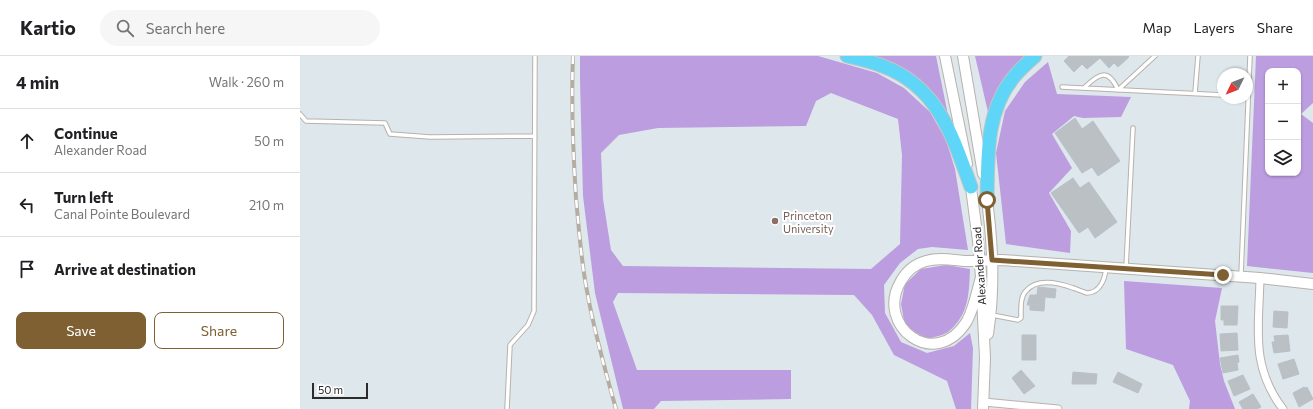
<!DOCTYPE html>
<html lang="en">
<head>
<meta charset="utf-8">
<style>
  :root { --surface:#fff; --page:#f6f6f6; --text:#202124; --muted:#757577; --line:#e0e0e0; --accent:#7e6033 }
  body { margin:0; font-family:Commissioner,sans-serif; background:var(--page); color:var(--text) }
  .controls { position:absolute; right:12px; top:12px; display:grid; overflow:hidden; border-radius:8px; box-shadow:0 1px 3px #0004 }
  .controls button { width:36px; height:36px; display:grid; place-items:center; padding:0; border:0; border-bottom:1px solid var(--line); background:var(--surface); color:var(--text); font:20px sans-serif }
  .compass { position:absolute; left:917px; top:12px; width:36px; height:36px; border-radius:50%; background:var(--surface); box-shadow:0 1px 3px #0004; rotate:227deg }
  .scale { position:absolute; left:12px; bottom:10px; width:56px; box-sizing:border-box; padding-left:4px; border:2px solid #2b2b2b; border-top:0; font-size:11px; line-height:14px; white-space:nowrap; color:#2b2b2b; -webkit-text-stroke:3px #fff; paint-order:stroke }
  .stop { position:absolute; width:12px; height:12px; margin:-9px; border:3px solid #7e6033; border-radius:50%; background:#fff }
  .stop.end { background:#7e6033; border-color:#fff; box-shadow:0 1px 4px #0008 }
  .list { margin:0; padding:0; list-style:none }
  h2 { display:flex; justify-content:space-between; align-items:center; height:52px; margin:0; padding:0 16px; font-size:17px }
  h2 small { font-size:13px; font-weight:400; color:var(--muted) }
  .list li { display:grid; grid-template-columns:26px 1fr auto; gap:12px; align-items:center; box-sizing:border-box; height:64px; padding:0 16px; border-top:1px solid var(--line) }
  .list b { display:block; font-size:15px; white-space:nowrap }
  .list p { margin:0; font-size:13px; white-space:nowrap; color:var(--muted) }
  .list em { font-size:13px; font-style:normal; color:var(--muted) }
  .actions { display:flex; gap:8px; padding:12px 16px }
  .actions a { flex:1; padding:9px 0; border:1px solid var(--accent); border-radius:8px; text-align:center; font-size:14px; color:var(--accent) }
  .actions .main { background:var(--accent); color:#fff }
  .icon { flex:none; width:22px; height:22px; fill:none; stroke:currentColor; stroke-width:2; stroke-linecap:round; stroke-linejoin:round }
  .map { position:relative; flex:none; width:1013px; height:353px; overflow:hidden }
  header { display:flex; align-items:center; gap:24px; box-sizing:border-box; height:56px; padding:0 20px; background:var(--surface); border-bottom:1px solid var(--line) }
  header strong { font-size:19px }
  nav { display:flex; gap:22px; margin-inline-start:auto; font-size:14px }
  .search { width:280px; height:36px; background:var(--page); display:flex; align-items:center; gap:10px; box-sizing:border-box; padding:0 14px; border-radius:22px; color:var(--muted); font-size:15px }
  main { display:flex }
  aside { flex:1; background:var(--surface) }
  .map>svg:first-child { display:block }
  .green { fill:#bb9de0; fill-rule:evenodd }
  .building { fill:#bbc0c5; stroke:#b8c1c8 }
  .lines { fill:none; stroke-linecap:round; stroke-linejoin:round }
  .lane-casing { stroke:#b7b2ab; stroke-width:5.5 }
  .street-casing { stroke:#b7b2ab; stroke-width:9 }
  .secondary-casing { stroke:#b7b2ab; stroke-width:12 }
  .highway-casing { stroke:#c4c4c4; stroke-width:15 }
  .lane { stroke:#fff; stroke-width:3.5 }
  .street { stroke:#fff; stroke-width:7 }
  .secondary { stroke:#fff; stroke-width:10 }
  .highway { stroke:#5fd6f7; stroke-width:13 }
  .rail-casing { stroke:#b5ada1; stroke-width:4 }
  .rail { stroke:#fff; stroke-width:2.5; stroke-dasharray:8; stroke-linecap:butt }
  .route { stroke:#7e6033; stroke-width:5 }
  .education-dot { fill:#8d6e63; stroke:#fff; stroke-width:1.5 }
  .labels { text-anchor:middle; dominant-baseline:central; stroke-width:4; stroke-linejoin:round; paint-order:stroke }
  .education-label { font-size:11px; fill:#785e54; stroke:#fff; text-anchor:start }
  .street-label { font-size:11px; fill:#2b2b2b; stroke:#fff }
</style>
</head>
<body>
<header>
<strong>Kartio</strong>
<div class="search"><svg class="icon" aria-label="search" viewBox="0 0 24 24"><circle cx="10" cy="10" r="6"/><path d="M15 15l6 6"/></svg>Search here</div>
<nav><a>Map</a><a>Layers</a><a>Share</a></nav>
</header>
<main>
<aside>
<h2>4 min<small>Walk · 260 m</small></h2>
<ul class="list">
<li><svg class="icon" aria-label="ahead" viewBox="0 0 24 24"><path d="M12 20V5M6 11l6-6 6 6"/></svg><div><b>Continue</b><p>Alexander Road</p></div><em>50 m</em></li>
<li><svg class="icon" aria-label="left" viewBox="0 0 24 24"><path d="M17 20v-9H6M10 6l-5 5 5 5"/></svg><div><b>Turn left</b><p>Canal Pointe Boulevard</p></div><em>210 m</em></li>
<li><svg class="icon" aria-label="arrive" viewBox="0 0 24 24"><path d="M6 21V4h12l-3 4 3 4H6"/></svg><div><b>Arrive at destination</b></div></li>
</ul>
<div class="actions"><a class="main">Save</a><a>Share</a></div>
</aside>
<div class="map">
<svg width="1013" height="353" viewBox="0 0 1013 353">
  <rect width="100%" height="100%" fill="#dee7ec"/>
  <!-- green -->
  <path class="green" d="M280 0H518L577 17 604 32 630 56 646 84 655 113 668 194 632 191 618 193 600 207 584 229 585 257 601 286 627 297 654 290 670 277 673 292 671 353H656L647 325 594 299 572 259 554 239 318 237 313 246 337 314H491V343L361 345 354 353H323L295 237 283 140 280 24ZM531 37 598 63 602 99 600 188 571 213 323 210 311 194 303 143 301 97 319 79 358 72 506 70 516 45Z
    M562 0H636L648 59 601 13Z
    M675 0H726L718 8 699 30 688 56Z
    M956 0H1013V47L1001 58 1013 67V217L947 210ZM968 15H998V117H968Z
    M748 6 757 38 831 41 821 61 783 62 774 60 752 78 772 112 749 137 771 175 770 197 706 188 696 97 705 55 725 26Z
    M646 209 670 213C669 238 669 259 648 276 642 280 633 281 627 283L605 270 601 248 605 228 621 213Z
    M824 225 922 232 915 265 920 308 924 325 935 353H889L890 345 873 309 826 293Z"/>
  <!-- building -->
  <path class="building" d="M769 0H828L829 1 818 11 814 7 809 12 800 2 787 13 782 8 774 16 764 5Z
    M775 62 782 73 793 65 820 105 798 120 792 111 782 117 755 77Z
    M773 122 780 132 789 126 817 166 795 182 788 171 779 177 751 137Z
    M738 231 756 233 755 242 745 241 744 255 730 254V249H727L730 239H737Z
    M921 250H938L937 269H924V264H921Z
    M974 255 988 256 987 272 973 271Z
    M937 277 938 294 921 295 920 278Z
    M722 279H736V304H722Z
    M988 279 990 295 974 297 972 286H975L974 280Z
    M938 299 939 306 937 307 938 314 923 317 920 302Z
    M994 303 999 318 983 323 978 308Z
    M721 314 735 330 724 338 712 322Z
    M773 316 797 318 796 328H772Z
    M818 316 842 328 838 337 813 326Z
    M943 319 950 333 934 340 928 325Z
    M1004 331 1005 332 1007 331 1013 343 999 351 993 337Z
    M953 338 961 351 957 353H943L939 346Z"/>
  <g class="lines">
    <!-- lane casing -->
    <g class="lane-casing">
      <path id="lane" d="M762 31 923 39
        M784 32C798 18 808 11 818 34
        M818 34 855 0
        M895 37 898 0
        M0 58 6 65 85 67 90 78 130 81 235 80
        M826 212 833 72
        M941 219 950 0
        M692 259 718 264 721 262C721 253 720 241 726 235 737 222 759 227 773 232 777 233 783 236 787 237 800 237 805 223 806 212
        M207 353 210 289 228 269 234 255 235 0"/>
    </g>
    <!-- street casing -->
    <g class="street-casing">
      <path id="street" d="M960 222C959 271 950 310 983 353
        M684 346 758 353"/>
    </g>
    <!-- secondary casing -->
    <g class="secondary-casing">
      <path id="secondary" d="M645 0 667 108
        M663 0 683 118
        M670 124 678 185 681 221 685 302 683 353
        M686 138C693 184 695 232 688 278
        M681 221C677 235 674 252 667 265 635 317 574 269 601 225 606 216 615 208 626 205 638 201 653 204 665 205 678 205 690 204 702 204L960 222 1013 228"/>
    </g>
    <!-- highway casing -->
    <g class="highway-casing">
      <path id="highway" d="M547 0C560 3 573 6 585 11 639 32 653 82 671 131
        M687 144C688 102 685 57 713 22 719 14 727 7 735 0"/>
    </g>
    <!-- lane -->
    <use href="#lane" class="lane"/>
    <!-- street -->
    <use href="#street" class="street"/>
    <!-- secondary -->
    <use href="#secondary" class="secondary"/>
    <!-- highway -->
    <use href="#highway" class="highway"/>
    <!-- rail casing -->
    <g class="rail-casing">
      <path id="rail" d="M273 0C271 48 273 95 276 142 279 173 281 205 287 235 294 275 305 314 316 353"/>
    </g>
    <!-- rail -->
    <use href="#rail" class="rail"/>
  </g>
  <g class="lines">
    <!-- route -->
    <path class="route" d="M687 144 692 204 923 219"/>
  </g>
  <!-- markers -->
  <circle class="education-dot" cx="475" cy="165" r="4"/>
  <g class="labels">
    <!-- education labels -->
    <g class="education-label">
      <text x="483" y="159">Princeton<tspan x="483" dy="13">University</tspan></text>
    </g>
    <!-- street labels -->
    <g class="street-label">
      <text transform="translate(679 210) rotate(-94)">Alexander Road</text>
    </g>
  </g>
</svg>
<div class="controls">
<button>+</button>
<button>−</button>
<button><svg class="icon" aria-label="layers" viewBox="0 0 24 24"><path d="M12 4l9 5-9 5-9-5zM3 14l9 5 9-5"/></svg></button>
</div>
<svg class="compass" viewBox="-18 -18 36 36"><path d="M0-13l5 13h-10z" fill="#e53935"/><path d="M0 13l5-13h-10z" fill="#757577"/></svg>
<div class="scale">50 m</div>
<div class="stop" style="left:687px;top:144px"></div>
<div class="stop end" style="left:923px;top:219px"></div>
</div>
</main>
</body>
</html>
